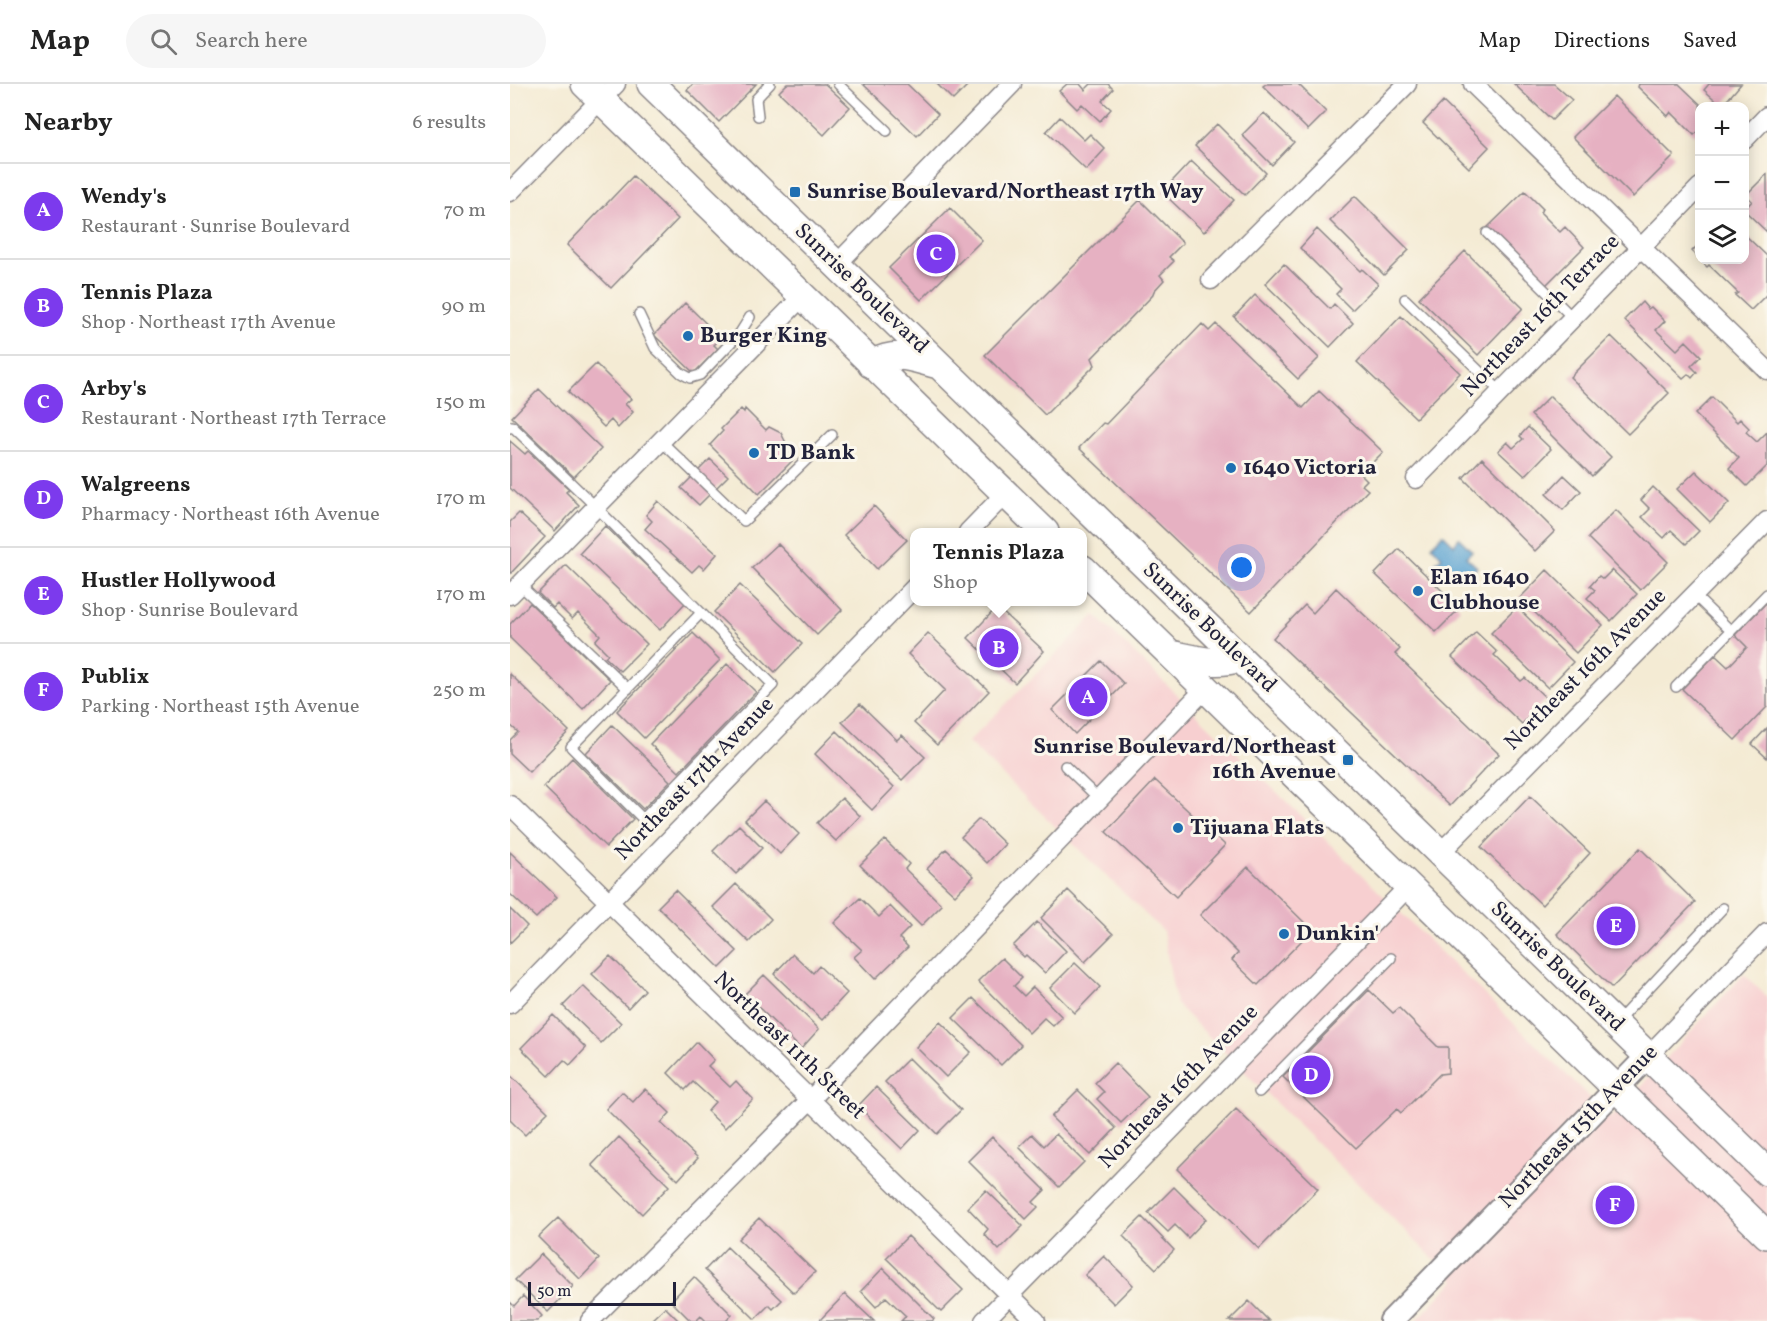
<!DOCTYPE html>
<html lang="en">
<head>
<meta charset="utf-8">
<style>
  :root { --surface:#fff; --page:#f6f6f6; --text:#222; --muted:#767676; --line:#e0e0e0; --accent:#7c3aed }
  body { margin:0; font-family:Vollkorn,serif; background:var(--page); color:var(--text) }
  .controls { position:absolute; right:18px; top:18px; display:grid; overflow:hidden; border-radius:12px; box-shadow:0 3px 15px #0003 }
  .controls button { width:54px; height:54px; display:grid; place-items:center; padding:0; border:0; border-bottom:2px solid var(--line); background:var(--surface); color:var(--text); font:30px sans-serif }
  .scale { position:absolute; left:18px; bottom:15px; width:148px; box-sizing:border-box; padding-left:6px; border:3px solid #22223b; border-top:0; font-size:16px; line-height:21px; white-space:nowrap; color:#22223b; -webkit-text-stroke:4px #fbf7ec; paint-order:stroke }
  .you { position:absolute; left:732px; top:484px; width:21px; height:21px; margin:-15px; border:4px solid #fff; border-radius:50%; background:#1a73e8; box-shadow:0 0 0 9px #1a73e833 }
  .badge { display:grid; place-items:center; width:39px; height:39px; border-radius:50%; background:var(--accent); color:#fff; font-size:20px; font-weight:700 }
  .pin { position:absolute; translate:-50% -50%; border:3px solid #fff; box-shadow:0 2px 6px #0006 }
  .popup { position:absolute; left:400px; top:444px; width:177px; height:78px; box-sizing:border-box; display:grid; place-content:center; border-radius:12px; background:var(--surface); filter:drop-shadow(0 2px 4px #0005); font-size:20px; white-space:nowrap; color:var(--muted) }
  .popup b { font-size:22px; color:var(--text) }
  .popup::after { content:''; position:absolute; left:50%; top:100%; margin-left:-12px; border:12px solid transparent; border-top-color:var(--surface) }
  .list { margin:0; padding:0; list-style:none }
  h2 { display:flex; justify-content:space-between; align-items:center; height:78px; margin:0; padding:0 24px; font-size:26px }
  h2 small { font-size:20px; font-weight:400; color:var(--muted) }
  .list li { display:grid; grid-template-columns:39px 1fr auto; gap:18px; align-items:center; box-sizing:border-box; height:96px; padding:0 24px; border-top:2px solid var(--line) }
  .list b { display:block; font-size:22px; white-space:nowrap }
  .list p { margin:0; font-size:20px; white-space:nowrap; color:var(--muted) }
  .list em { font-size:20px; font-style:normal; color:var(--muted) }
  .icon { flex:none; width:33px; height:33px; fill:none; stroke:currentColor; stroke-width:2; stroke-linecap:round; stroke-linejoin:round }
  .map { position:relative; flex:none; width:1257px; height:1237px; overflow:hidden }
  header { display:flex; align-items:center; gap:36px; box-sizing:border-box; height:84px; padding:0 30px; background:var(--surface); border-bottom:2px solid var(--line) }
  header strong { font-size:28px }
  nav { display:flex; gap:33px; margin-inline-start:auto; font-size:21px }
  .search { width:420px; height:54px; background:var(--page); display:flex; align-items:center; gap:15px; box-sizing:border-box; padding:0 21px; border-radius:33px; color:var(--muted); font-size:22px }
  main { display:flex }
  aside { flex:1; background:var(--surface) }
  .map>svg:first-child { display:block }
  .built { fill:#f7cfd0 }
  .water { fill:#59a1d0; stroke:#3e6286; stroke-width:1.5 }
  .building { fill:#e6b1c2 }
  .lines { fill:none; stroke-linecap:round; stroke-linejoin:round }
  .service-casing { stroke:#8b8688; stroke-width:12 }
  .minor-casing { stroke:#8b8688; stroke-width:21 }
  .tertiary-casing { stroke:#8b8688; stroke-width:26 }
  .primary-casing { stroke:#8b8688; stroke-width:30 }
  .service { stroke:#fff; stroke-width:9 }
  .minor { stroke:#fff; stroke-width:18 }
  .tertiary { stroke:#fff; stroke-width:22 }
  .primary { stroke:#fff; stroke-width:27 }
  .poi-dot { fill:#1f6fb2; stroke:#fbf7ec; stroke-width:2 }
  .labels { text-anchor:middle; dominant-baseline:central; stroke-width:6; stroke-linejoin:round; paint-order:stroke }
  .poi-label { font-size:22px; font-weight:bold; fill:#22223b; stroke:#fbf7ec; text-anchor:start }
  .street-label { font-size:22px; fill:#22223b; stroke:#fbf7ec }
</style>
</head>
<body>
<header>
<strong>Map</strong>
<div class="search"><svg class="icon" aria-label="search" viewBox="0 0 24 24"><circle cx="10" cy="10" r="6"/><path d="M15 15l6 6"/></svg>Search here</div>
<nav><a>Map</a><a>Directions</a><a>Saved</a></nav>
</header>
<main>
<aside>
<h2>Nearby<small>6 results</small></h2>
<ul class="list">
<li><span class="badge">A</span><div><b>Wendy's</b><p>Restaurant · Sunrise Boulevard</p></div><em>70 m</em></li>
<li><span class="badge">B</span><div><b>Tennis Plaza</b><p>Shop · Northeast 17th Avenue</p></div><em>90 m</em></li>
<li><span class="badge">C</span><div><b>Arby's</b><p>Restaurant · Northeast 17th Terrace</p></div><em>150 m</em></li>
<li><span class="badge">D</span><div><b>Walgreens</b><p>Pharmacy · Northeast 16th Avenue</p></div><em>170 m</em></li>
<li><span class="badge">E</span><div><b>Hustler Hollywood</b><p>Shop · Sunrise Boulevard</p></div><em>170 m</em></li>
<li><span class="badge">F</span><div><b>Publix</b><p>Parking · Northeast 15th Avenue</p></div><em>250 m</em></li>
</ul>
</aside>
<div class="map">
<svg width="1257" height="1237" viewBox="0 0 1257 1237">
  <rect width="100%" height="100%" fill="#fbf7ec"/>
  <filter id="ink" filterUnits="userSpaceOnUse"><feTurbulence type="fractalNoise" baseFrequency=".0167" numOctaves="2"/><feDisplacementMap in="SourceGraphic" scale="12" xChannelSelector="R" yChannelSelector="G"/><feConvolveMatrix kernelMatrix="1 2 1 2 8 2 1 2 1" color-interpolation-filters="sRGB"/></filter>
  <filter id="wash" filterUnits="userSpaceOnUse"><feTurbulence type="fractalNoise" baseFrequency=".008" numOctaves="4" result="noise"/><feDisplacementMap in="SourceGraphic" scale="24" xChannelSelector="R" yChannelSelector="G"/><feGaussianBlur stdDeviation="1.35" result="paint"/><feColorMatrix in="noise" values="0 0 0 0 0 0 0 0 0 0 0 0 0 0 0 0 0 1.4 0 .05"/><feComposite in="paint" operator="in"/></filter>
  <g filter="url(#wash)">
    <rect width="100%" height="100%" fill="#f4ebd4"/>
    <!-- built -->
    <path class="built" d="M585 531 1101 1034 1234 890 1257 913V1237H906L945 1196 666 920 653 847 458 658Z"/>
    <!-- water -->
    <path class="water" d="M933 450 944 461 949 454 962 467 956 473 967 483 955 495 944 484 938 490 926 478 932 473 922 462Z"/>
    <g id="blocks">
      <!-- building -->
      <path class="building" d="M183 0H246L209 38 177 6Z
        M277 0H315L340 23 314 51 269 8Z
        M353 0H397L428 30 407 52Z
        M427 0H459L443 16Z
        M557 0H570L575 6 581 0H598L603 5 592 17 601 25 590 37 572 20 567 25 549 7Z
        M756 0H788L816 28 798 46 753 2Z
        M1004 0H1044L1062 16 1042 36Z
        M1129 0H1169L1192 22H1190V46L1184 51 1161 28 1158 32 1128 3Z
        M1199 0H1231L1212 22 1194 6Z
        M1104 12 1164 72 1123 113 1063 53Z
        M933 18 979 63 959 84 913 39Z
        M754 29 784 58 762 81 732 51Z
        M550 33 574 56 580 50 595 65 576 86 536 48Z
        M707 40 756 89 735 111 685 62Z
        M681 77 724 116 694 148 652 108Z
        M1257 90V148L1234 126 1242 117 1236 111Z
        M123 92 168 135 101 204 57 161Z
        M1015 107 1033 125 1030 128 1050 148 1055 143 1074 163 1035 202 977 144Z
        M845 112 899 166 874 191 820 137Z
        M630 116 673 159 659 173 664 177 650 191 654 196 644 207 642 212 582 274 585 281 535 331 475 271Z
        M440 124 472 156 411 216 379 184Z
        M807 145 850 187 852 185 868 200 842 226 826 210 831 205 790 164Z
        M1234 150 1257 172V210L1241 226 1225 211 1228 209 1199 181 1197 183 1190 176H1234Z
        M1190 159V175L1182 167Z
        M955 167 1013 224 968 271 909 214Z
        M774 180 820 225 824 220 843 239 820 263 755 200Z
        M745 211 809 274 788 295 724 233Z
        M1132 218 1138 225 1141 223 1155 237 1146 246 1167 266 1176 257 1191 272 1181 282 1187 288 1182 294 1178 290 1173 294 1114 236Z
        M175 219 211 254 204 261 208 265 184 289 144 251Z
        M891 232 950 289 906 334 847 278Z
        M692 240 699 247 706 240 793 324 809 307 873 368 856 385 853 383 849 388 857 396 852 401 858 406 741 528 569 364 593 339 596 340Z
        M1101 252 1159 309 1118 350 1060 293Z
        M86 280 121 315 115 320 123 328 108 344 101 336 94 343 58 308Z
        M29 305 91 365 64 393 2 333Z
        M1040 312 1101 373 1082 392 1021 331Z
        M1202 313 1227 338 1230 335 1239 344 1236 348 1247 358 1257 348V382L1237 402 1219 384 1229 374 1185 330Z
        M231 325 234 328 235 325 256 346 259 343 271 349 277 361 273 364 285 374 249 410 200 361 213 347 211 345Z
        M1018 343 1041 365 1015 392 988 367 997 358 1003 364 1013 355 1010 352Z
        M0 357 15 370 18 367 59 405 56 408 69 421 45 447 0 404Z
        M972 374 1045 447 1025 467 953 394Z
        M200 375 218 392 189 421 171 404Z
        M1186 387 1219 419 1200 438 1167 405Z
        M1054 391 1071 407 1053 426 1036 410Z
        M1143 403 1189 447 1176 460 1161 446 1154 454 1132 433 1140 425 1131 416Z
        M148 417 207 470 194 485 189 481 182 488 135 445 142 437 136 431Z
        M364 422 397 456 367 485 334 451Z
        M1106 426 1158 478 1130 506 1078 454Z
        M9 429 35 453 0 490V438Z
        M95 442 175 519 150 546 70 469Z
        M268 460 332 526 307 551 242 484Z
        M889 465 950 524 926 548 865 490Z
        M56 481 137 560 110 587 95 573 98 570 85 557 90 551 68 529 62 535 47 520 43 524 28 509Z
        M1037 486 1093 541 1066 569 1010 514Z
        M1102 486 1127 510 1101 537 1077 514 1085 506 1080 502 1089 492 1093 495Z
        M230 501 292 560 265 588 204 528Z
        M826 504 890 565 885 570 989 670 940 722 763 554 795 521 803 529Z
        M1257 518V623L1225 656 1172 605 1205 571 1218 583 1237 563 1225 551Z
        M20 519 100 596 73 625 0 554V540Z
        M487 523 534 567 505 599 458 554Z
        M1007 523 1063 578 1038 604 981 549Z
        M966 548 987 568 984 571 1011 597 1015 594 1037 615 1012 640 942 573Z
        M183 549 210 576 134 654 107 627Z
        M418 549 479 607 427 661 404 639 435 606 398 570Z
        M591 577 614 600 565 650 542 626Z
        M217 580 246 608 169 688 140 660Z
        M0 590 59 647 19 688 0 670V656L8 648 0 641Z
        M350 620 387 656 392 651 415 673 392 696 332 638Z
        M102 641 160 697 133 725 76 669Z
        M1257 644V674L1242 660Z
        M327 647 384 703 362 726 305 670Z
        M62 674 123 735 96 763 34 703Z
        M645 696 715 761 666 813 596 748Z
        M1020 712 1080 769 1032 821 971 763Z
        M332 714 350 732 326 757 307 739Z
        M254 717 289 750 270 770 235 736Z
        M469 735 495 760 477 779 451 753Z
        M229 741 252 764 226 790 203 767Z
        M375 756 399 780 395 785 432 821 411 842 350 781Z
        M1130 764 1185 818 1102 904 1047 850Z
        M436 765 464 792 445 811 417 785Z
        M0 768 47 813 26 834 0 810Z
        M738 783 802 846 748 901 722 876 728 869 690 831Z
        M226 800 261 835 239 858 203 823Z
        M165 806 227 867 210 884 148 823Z
        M558 806 603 850 575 878 531 834Z
        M350 814 369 833 380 822 400 843 389 854 398 863 365 895 344 873 352 866 324 839Z
        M0 825 17 842 0 859Z
        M527 838 556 867 535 889 516 871 514 873 503 862Z
        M283 870 303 889 309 882 337 909 312 936 264 890Z
        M100 872 135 906 118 924 82 890Z
        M492 874 512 894 504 902 514 912 523 903 552 933 543 942 534 934 519 949 468 897Z
        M565 879 590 903 565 929 540 904Z
        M254 891 309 945 291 965 235 910Z
        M73 902 111 939 91 959 53 922Z
        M859 906 883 929 889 924 928 963H938V989L930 990 891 1029 887 1025 846 1064 773 993Z
        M463 914 511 961 491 981 443 934Z
        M43 931 76 964 60 981 54 976 39 992 11 964Z
        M430 938 461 968 436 993 406 963Z
        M187 958 204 976 198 982 220 1003 226 997 243 1015 215 1044 197 1027 205 1018 183 998 175 1006 158 989Z
        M399 974 451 1026 427 1050 375 998Z
        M605 979 638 1013 611 1039 587 1015 594 1008 585 999Z
        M0 991 38 1028 15 1051 0 1036Z
        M366 1003 410 1046 392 1065 348 1022Z
        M135 1005 160 1029 151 1039 188 1074 168 1096 96 1025 112 1008 123 1018Z
        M568 1006 606 1044 580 1071 541 1033Z
        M726 1025 808 1105 749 1165 667 1085Z
        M522 1050 534 1062 546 1050 574 1078 549 1103 509 1063Z
        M109 1053 159 1102 132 1130 82 1081Z
        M482 1053 535 1106 523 1118 528 1123 516 1135 458 1077Z
        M664 1103 696 1135 678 1154 665 1141 658 1148 638 1129Z
        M476 1106 513 1142 489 1166 474 1150 478 1145 458 1124Z
        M632 1133 664 1166 646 1185 613 1152Z
        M48 1134 89 1175 70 1195 28 1153Z
        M249 1134 305 1188 284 1209 228 1155Z
        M398 1152 453 1206 431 1228 376 1174Z
        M217 1163 272 1216 263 1225 259 1221 245 1235 195 1186Z
        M31 1170 63 1202 38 1228 5 1196Z
        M594 1172 623 1201 604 1220 575 1191Z
        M373 1184 424 1235 422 1237H391L396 1232 376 1213 366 1223 351 1207Z
        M184 1193 222 1231 216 1237H196L191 1232 186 1237H181L161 1217Z
        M335 1210 364 1237H309Z
        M13 1212 32 1232 27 1237H0V1218L4 1222Z
        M739 1217 759 1237H719Z
        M155 1223 169 1237H140Z"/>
    </g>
  </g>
  <g filter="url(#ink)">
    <use href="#blocks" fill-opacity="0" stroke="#8b8688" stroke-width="1.5"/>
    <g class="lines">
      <!-- service casing -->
      <g class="service-casing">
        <path id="service" d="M328 0 377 47
          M248 32 246 15 260 0
          M977 149 1063 234
          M895 215 991 308
          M129 230 145 264 171 289 180 294 190 291 230 249 240 233
          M0 344 2 342 86 423 263 601 133 735 61 663 191 529
          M151 357 234 437 322 351
          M10 501 118 605
          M1184 511 1221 547
          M1166 603 1257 510
          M555 682 590 716
          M1107 938 1213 824
          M749 1008 881 874"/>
      </g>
      <!-- minor casing -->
      <g class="minor-casing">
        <path id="minor" d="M963 0 1257 286
          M1234 56 1257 32
          M0 108 106 0
          M326 181 502 0
          M701 196 897 0
          M906 395 1190 103
          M458 448 495 410
          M0 511 292 213
          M0 721 526 1237
          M930 769 1257 437
          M0 920 405 503
          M1138 972 1257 849
          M80 1237 300 1016 696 604
          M474 1237 899 802"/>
      </g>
      <!-- tertiary casing -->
      <g class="tertiary-casing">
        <path id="tertiary" d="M881 1237 1138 972"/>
      </g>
      <!-- primary casing -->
      <g class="primary-casing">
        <path id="primary" d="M75 0 535 448
          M141 0 1257 1088
          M361 280C388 266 401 274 428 281
          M573 485 1257 1151
          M661 570C685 575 706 582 730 574"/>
      </g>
      <!-- service -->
      <use href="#service" class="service"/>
      <!-- minor -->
      <use href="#minor" class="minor"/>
      <!-- tertiary -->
      <use href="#tertiary" class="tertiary"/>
      <!-- primary -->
      <use href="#primary" class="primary"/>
    </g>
  </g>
  <!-- markers -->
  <g class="poi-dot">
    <rect x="279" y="102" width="12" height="12" rx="3"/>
    <circle cx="178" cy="252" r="6"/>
    <circle cx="244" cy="369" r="6"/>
    <circle cx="721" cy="384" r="6"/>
    <circle cx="908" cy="507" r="6"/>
    <rect x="832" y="670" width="12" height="12" rx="3"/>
    <circle cx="668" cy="744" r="6"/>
    <circle cx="774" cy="850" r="6"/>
  </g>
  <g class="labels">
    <!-- poi labels -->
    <g class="poi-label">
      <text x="297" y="108">Sunrise Boulevard/Northeast 17th Way</text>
      <text x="190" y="252">Burger King</text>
      <text x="256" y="369">TD Bank</text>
      <text x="733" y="384">1640 Victoria</text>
      <text x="920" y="494">Elan 1640<tspan x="920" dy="25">Clubhouse</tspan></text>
      <text x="826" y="663" text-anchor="end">Sunrise Boulevard/Northeast<tspan x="826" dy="25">16th Avenue</tspan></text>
      <text x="680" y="744">Tijuana Flats</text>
      <text x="786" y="850">Dunkin'</text>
    </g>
    <!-- street labels -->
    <g class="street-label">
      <text transform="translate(351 205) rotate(44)">Sunrise Boulevard</text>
      <text transform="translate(1031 232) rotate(-46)">Northeast 16th Terrace</text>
      <text transform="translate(699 544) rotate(44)">Sunrise Boulevard</text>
      <text transform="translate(1076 586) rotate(-45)">Northeast 16th Avenue</text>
      <text transform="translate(185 695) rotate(-46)">Northeast 17th Avenue</text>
      <text transform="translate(1047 883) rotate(44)">Sunrise Boulevard</text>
      <text transform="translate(279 962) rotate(44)">Northeast 11th Street</text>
      <text transform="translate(669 1003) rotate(-46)">Northeast 16th Avenue</text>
      <text transform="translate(1069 1043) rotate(-46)">Northeast 15th Avenue</text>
    </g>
  </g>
</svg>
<div class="controls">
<button>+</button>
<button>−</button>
<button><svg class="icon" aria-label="layers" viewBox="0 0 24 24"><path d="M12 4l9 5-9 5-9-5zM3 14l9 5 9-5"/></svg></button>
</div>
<div class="scale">50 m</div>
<div class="you"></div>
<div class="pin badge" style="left:578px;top:613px">A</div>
<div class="pin badge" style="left:489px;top:564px">B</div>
<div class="popup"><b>Tennis Plaza</b>Shop</div>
<div class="pin badge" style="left:426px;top:170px">C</div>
<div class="pin badge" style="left:801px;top:991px">D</div>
<div class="pin badge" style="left:1106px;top:842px">E</div>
<div class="pin badge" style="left:1105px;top:1121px">F</div>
</div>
</main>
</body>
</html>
